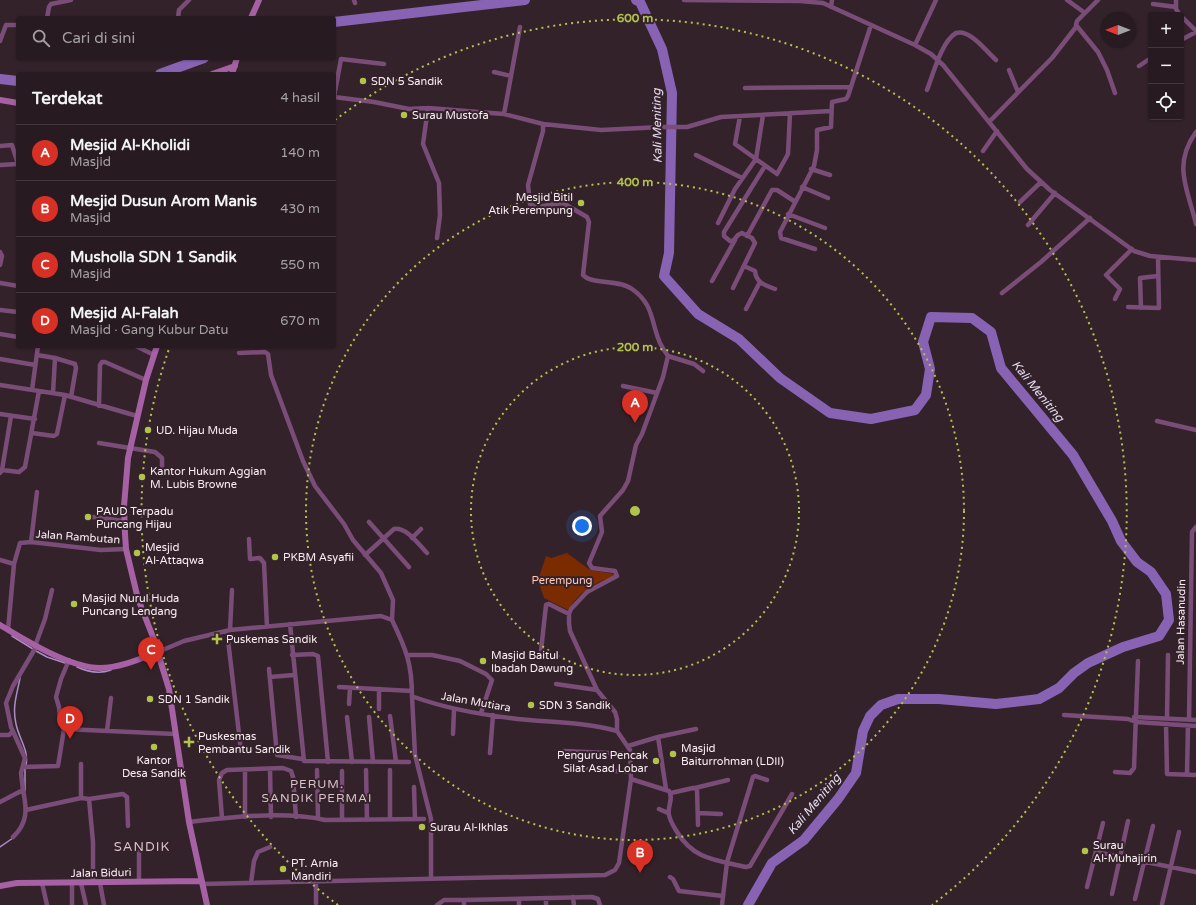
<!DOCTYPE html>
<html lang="id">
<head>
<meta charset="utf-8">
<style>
  :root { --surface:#271a20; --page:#2f2329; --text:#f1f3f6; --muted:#a4a1a5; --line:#43383e; --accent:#d93025 }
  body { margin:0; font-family:"Varela Round",sans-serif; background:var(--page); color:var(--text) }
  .controls { position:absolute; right:12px; top:12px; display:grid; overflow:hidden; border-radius:4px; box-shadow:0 1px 3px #0004 }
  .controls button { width:36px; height:36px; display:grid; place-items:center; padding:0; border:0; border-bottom:1px solid var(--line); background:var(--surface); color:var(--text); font:20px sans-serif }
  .compass { position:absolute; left:1100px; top:12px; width:36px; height:36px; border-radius:50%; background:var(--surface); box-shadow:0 1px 3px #0004; rotate:270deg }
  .you { position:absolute; left:582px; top:526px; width:14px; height:14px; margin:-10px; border:3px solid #fff; border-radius:50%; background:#1a73e8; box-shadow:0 0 0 6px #1a73e833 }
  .badge { display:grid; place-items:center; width:26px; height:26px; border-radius:50%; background:var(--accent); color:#fff; font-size:13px; font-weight:700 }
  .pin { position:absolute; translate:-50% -33px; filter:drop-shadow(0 1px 2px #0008) }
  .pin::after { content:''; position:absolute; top:21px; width:14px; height:12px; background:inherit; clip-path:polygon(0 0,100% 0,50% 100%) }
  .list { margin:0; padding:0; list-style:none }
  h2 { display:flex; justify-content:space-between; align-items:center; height:52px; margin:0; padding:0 16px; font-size:17px }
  h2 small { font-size:13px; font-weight:400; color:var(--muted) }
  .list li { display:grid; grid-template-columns:26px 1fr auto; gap:12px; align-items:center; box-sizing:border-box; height:56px; padding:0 16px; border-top:1px solid var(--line) }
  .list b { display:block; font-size:15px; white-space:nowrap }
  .list p { margin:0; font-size:13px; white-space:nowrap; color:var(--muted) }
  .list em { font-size:13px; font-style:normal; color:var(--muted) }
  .icon { flex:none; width:22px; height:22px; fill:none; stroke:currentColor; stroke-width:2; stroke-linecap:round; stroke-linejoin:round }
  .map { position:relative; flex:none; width:1196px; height:905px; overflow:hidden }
  .search { position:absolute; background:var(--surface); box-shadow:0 1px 3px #0004; left:16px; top:16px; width:320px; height:44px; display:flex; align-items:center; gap:10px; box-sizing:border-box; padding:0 14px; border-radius:4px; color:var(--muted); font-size:15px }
  .panel { position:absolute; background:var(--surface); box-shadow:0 1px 3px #0004; left:16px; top:72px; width:320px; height:276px; border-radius:4px }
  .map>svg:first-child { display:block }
  .green { fill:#7a2b00 }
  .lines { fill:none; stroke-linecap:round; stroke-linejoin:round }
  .stream { stroke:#ab8dc7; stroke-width:1.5 }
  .river { stroke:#8863b4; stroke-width:10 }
  .street { stroke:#794d77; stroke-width:4.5 }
  .secondary { stroke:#a660a4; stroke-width:6 }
  .ring { fill:none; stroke:#b2c34c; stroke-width:2; stroke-dasharray:2 4 }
  .poi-dot { fill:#b2c34c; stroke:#34222a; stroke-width:1.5 }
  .labels { text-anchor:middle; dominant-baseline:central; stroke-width:4; stroke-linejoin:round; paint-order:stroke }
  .poi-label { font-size:11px; fill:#fceff4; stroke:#34222a; text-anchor:start }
  .street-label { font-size:11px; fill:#fceff4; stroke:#34222a }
  .park-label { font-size:11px; fill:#feccb9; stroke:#34222a }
  .water-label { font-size:12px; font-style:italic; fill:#e6ddf3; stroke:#34222a }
  .neighbourhood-label { font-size:12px; letter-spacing:1px; fill:#dbc2cb; stroke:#34222a }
  .quarter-label { font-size:13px; letter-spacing:1px; fill:#dbc2cb; stroke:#34222a }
  .centre { fill:#b2c34c; stroke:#34222a; stroke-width:2 }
  .ring-label { font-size:12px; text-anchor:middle; font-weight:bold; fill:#b2c34c; stroke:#34222a; stroke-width:4; stroke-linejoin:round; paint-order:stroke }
</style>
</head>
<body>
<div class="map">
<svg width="1196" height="905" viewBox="0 0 1196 905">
  <rect width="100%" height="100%" fill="#34222a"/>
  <!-- green -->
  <path class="green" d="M567 553 590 570 615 574V576C594 583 580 591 568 610L544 598 538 580 546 556 551 558Z"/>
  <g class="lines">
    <!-- stream -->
    <path class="stream" d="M12 636 33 649
      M36 651 47 657 65 663
      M77 667C88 672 100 674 111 670
      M20 678C17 694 12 707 16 724 19 739 29 750 26 765
      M25 769V791
      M0 847 13 838"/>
    <!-- river -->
    <path class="river" d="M636 0 640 2 662 49 672 93 669 253 664 276 698 314 739 339 780 378 830 413 871 419 915 410 926 395 930 369 923 342 931 317 972 318 991 332 1001 368 1073 455 1112 521 1121 541 1137 562 1151 572 1166 594 1169 620 1159 636 1123 647 1088 663 1074 673 1059 688 1039 699 996 704 939 699H898L881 705 870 716 863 731 856 773 838 799 804 840 772 863 748 905
      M334 22 525 0
      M160 74 204 58
      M0 79 18 81"/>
    <!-- street -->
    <path class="street" d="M354 0 355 3
      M684 0 800 1 823 3 915 45 931 54 943 65 1027 169 1050 190 1134 251 1150 256 1196 260
      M1067 0 1085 13
      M1098 0 1077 21 1076 25 1098 52 1107 70 1115 93
      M1176 0V9L1180 15
      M1153 4 1176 7
      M831 7 832 0
      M1181 16 1196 31
      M47 18 49 7 51 4 71 0
      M178 18 179 10 189 0
      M1181 40 1196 32
      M0 41 6 25H18
      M915 45 936 0
      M1139 66 1151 58
      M1009 70 1018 92
      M494 72 511 76
      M745 88 851 87
      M927 90C933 75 941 42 956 33 970 29 986 51 996 60
      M334 97 374 102 409 109 428 108 504 114 543 124V131L528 185 530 204 536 207 563 203 587 217 589 222 583 275C592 285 618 279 632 289 654 304 651 323 660 343 662 347 665 352 668 356L663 377 642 434 636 445 628 481 623 490 600 516 602 532 589 563 592 568 615 571 617 576 587 592 571 609 569 614V623L570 631 597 690 615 712 617 719V731
      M334 97 341 59 384 64
      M428 108 423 144 439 183 440 215 437 238
      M504 114 520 27
      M740 116 735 144 777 174 788 154 790 113
      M990 121 1052 58 1076 27
      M543 124 601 130 662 127H687L721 117 831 111
      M1196 132C1172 165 1188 190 1196 224
      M0 146 12 145 18 164 0 165
      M983 151 997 131
      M696 155 742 178
      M811 169 830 175
      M802 187 828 198
      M1020 202 1041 182
      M788 214 825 228
      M718 223 735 189 756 159 763 115
      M1028 225 1055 193
      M747 236 772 190H777L794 201
      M815 249 781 238 780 232 814 166 817 150V130L831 127 832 102 846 99 848 96 871 25
      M0 252 2 256 0 265
      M744 266 755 271C756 283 765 285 775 289
      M712 281 735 240
      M0 283 18 286
      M733 288 755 243 752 238 742 233 738 235 733 241H730L724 236V232L765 166
      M1002 293 1041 262 1090 218
      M1115 299 1120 289 1106 275 1132 249
      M1128 307 1159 308 1158 257
      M1141 308 1140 278 1158 276
      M746 309 760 282
      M0 310 18 312
      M0 334 18 337
      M136 346 154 355
      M239 353 265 352 268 354 271 375 303 461 315 486 344 524 353 540 381 573 393 600 392 620
      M37 355 55 358 75 364 76 368 71 397
      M668 356 694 364 703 371
      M0 359 35 365
      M0 385 65 395 137 416
      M623 386 657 393
      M32 390 38 346
      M53 393 55 358
      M99 406 100 365 102 362H105L146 380
      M0 414 35 419
      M1157 421 1196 430
      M32 433 54 436 57 434 65 395
      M99 443 155 452 162 458V466
      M2 470 19 472 25 467 39 391
      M0 473 2 470 11 416
      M93 517 124 521
      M369 522 409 567
      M412 538 421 529
      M249 539 250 559 260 558 264 563 267 627
      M31 542 37 492
      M365 555 394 529C407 527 419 545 427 553
      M0 560 14 564
      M290 624 304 761 409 762
      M8 630 14 564 20 543 31 542 101 550 126 549
      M230 630 232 590
      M227 631 241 751
      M35 646 45 619 52 590
      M541 651 546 605 549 604 569 614
      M158 652 184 641 230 630 381 616 392 620C406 649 412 664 412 696L414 697C445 708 477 714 510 718 546 723 581 721 617 731L630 750 631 779 669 791C674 798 667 807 669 815 670 821 674 827 677 832 694 860 717 860 746 867L750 866 792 794
      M292 655 313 654 318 656 328 762
      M408 655H432L460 661 486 674 492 680 481 713
      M269 669 277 755 302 759
      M270 677 294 675
      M556 684 597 690
      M339 687 412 691
      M379 689V709
      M412 696 415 755 431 819V879
      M349 704 350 688
      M1064 715 1128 719 1136 722 1196 726
      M390 716 396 762
      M347 717 352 762
      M369 717 373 762
      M1134 717 1196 720
      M1167 719 1168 655
      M1189 720 1192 532 1196 527
      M1166 724 1167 774 1196 775
      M64 729 175 734
      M107 731 111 698
      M453 734 454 710
      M0 735H9L13 731
      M658 737 696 729
      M628 746 658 737 666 789
      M563 751 630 754
      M490 753 493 715
      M23 767 58 766 64 729 60 720 59 707 56 697 61 679 69 660
      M270 769 271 817
      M584 769 631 772
      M317 770 318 818
      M366 770 367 820
      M390 770V819
      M342 771V820
      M1115 772 1130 773 1134 768 1138 661
      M1187 774 1188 726
      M414 787 415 819
      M695 788 728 780
      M671 793 693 788 697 789 698 825
      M81 798V764
      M89 799 93 842V883
      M0 802 23 790 21 773 25 758 11 727 6 703 13 686 36 647
      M659 809 668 813
      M26 810 81 798 89 799 123 794 127 797 128 826
      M698 813 721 814
      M245 817V770
      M222 818 219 780 222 773 227 770 283 768 291 771 293 777 296 817
      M189 822C230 817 285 811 325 820L424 819
      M13 837C28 823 27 809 23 790
      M1096 852 1196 872
      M670 877 673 879 679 891 723 896
      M139 882V851
      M316 882V903
      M42 883 47 905
      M81 883 86 905
      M100 883 104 905
      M251 883 254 861 258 852 270 847
      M202 884 605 875 615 870 619 863 631 779
      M1087 887 1103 823
      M1112 894 1128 821
      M573 897 574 905
      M546 898V905
      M519 899V905
      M1135 899 1153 826
      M1162 904 1179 832
      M72 905V883
      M437 905 444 900H464
      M464 905V900L592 897 598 899 600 905
      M722 905 727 862 753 777 755 776 767 780"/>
    <!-- secondary -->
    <path class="secondary" d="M251 18 259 0
      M212 74 235 66
      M232 74 237 58
      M0 100 18 103
      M157 346 146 380 128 458 124 506 125 534 126 549 138 599 153 637 169 689 189 822 207 905
      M0 625C25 640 70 668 100 668 120 668 140 659 158 652
      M0 886 17 883 202 881"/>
  </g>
  <!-- distance rings -->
  <g class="ring">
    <circle cx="635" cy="511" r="164"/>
    <circle cx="635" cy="511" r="329"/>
    <path d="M338 905A493 493 0 0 1 170 346M335 120A493 493 0 1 1 932 905"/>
  </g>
  <!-- markers -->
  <g class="poi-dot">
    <circle cx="363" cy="81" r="4"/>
    <circle cx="404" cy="115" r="4"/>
    <circle cx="581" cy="203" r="4"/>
    <circle cx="148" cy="430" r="4"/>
    <circle cx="142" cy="477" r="4"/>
    <circle cx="88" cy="517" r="4"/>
    <circle cx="137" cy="553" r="4"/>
    <circle cx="275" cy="557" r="4"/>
    <circle cx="74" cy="604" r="4"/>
    <path d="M215 633h4v4h4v4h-4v4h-4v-4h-4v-4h4z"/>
    <circle cx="483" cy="661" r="4"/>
    <circle cx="150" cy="699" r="4"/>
    <circle cx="531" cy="705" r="4"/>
    <path d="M187 736h4v4h4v4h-4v4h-4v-4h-4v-4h4z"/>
    <circle cx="154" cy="747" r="4"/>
    <circle cx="673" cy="754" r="4"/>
    <circle cx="656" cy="761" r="4"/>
    <circle cx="422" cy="827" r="4"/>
    <circle cx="1085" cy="851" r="4"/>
    <circle cx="283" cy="869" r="4"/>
  </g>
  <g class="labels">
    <!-- poi labels -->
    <g class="poi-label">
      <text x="371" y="81">SDN 5 Sandik</text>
      <text x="412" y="115">Surau Mustofa</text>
      <text x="573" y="197" text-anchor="end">Mesjid Bitil<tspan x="573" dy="13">Atik Perempung</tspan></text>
      <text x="156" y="430">UD. Hijau Muda</text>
      <text x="150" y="471">Kantor Hukum Aggian<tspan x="150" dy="13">M. Lubis Browne</tspan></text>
      <text x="96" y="511">PAUD Terpadu<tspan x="96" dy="13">Puncang Hijau</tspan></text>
      <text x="145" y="547">Mesjid<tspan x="145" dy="13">Al-Attaqwa</tspan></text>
      <text x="283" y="557">PKBM Asyafii</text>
      <text x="82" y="598">Masjid Nurul Huda<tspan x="82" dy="13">Puncang Lendang</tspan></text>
      <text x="226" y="639">Puskemas Sandik</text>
      <text x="491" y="655">Masjid Baitul<tspan x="491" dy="13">Ibadah Dawung</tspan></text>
      <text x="158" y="699">SDN 1 Sandik</text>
      <text x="539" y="705">SDN 3 Sandik</text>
      <text x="198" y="736">Puskesmas<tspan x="198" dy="13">Pembantu Sandik</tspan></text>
      <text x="681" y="748">Masjid<tspan x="681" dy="13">Baiturrohman (LDII)</tspan></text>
      <text x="648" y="755" text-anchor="end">Pengurus Pencak<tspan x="648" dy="13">Silat Asad Lobar</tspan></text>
      <text x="154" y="760" text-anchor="middle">Kantor<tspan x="154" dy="13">Desa Sandik</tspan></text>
      <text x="430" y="827">Surau Al-Ikhlas</text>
      <text x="1093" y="845">Surau<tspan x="1093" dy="13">Al-Muhajirin</tspan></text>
      <text x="291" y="863">PT. Arnia<tspan x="291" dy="13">Mandiri</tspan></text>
    </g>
    <!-- street labels -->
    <g class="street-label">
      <text transform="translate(78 537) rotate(4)">Jalan Rambutan</text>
      <text transform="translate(1181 622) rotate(-89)">Jalan Hasanudin</text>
      <text transform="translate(476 702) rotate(10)">Jalan Mutiara</text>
      <text transform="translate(101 873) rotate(-1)">Jalan Biduri</text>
    </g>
    <!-- park labels -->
    <g class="park-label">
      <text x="562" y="580">Perempung</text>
    </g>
    <!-- water labels -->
    <g class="water-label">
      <text transform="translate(657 126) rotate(-91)">Kali Meniting</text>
      <text transform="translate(1038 391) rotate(51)">Kali Meniting</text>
      <text transform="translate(814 804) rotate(-50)">Kali Meniting</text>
    </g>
    <!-- neighbourhood labels -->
    <g class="neighbourhood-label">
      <text x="317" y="784">PERUM.<tspan x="317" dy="14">SANDIK PERMAI</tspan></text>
    </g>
    <!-- quarter labels -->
    <g class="quarter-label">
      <text x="142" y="847">SANDIK</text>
    </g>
  </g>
  <circle cx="635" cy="511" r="6" class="centre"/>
  <g class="ring-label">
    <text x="635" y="22">600 m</text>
    <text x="635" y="186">400 m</text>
    <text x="635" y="351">200 m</text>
  </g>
</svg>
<div class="controls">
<button>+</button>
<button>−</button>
<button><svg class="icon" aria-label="locate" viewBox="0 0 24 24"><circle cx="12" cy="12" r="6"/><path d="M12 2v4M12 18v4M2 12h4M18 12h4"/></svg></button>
</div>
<svg class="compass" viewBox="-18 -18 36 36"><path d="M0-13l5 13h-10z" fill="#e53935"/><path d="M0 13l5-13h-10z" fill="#a4a1a5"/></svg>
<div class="you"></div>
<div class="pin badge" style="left:635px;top:423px">A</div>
<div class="pin badge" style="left:640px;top:873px">B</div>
<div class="pin badge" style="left:151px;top:670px">C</div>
<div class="pin badge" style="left:70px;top:739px">D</div>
<div class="search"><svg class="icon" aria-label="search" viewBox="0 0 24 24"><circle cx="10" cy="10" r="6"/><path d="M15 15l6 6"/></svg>Cari di sini</div>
<section class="panel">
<h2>Terdekat<small>4 hasil</small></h2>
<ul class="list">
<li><span class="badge">A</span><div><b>Mesjid Al-Kholidi</b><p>Masjid</p></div><em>140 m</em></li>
<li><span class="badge">B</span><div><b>Mesjid Dusun Arom Manis</b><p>Masjid</p></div><em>430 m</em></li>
<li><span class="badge">C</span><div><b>Musholla SDN 1 Sandik</b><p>Masjid</p></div><em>550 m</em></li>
<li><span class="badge">D</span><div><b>Mesjid Al-Falah</b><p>Masjid · Gang Kubur Datu</p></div><em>670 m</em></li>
</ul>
</section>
</div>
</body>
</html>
